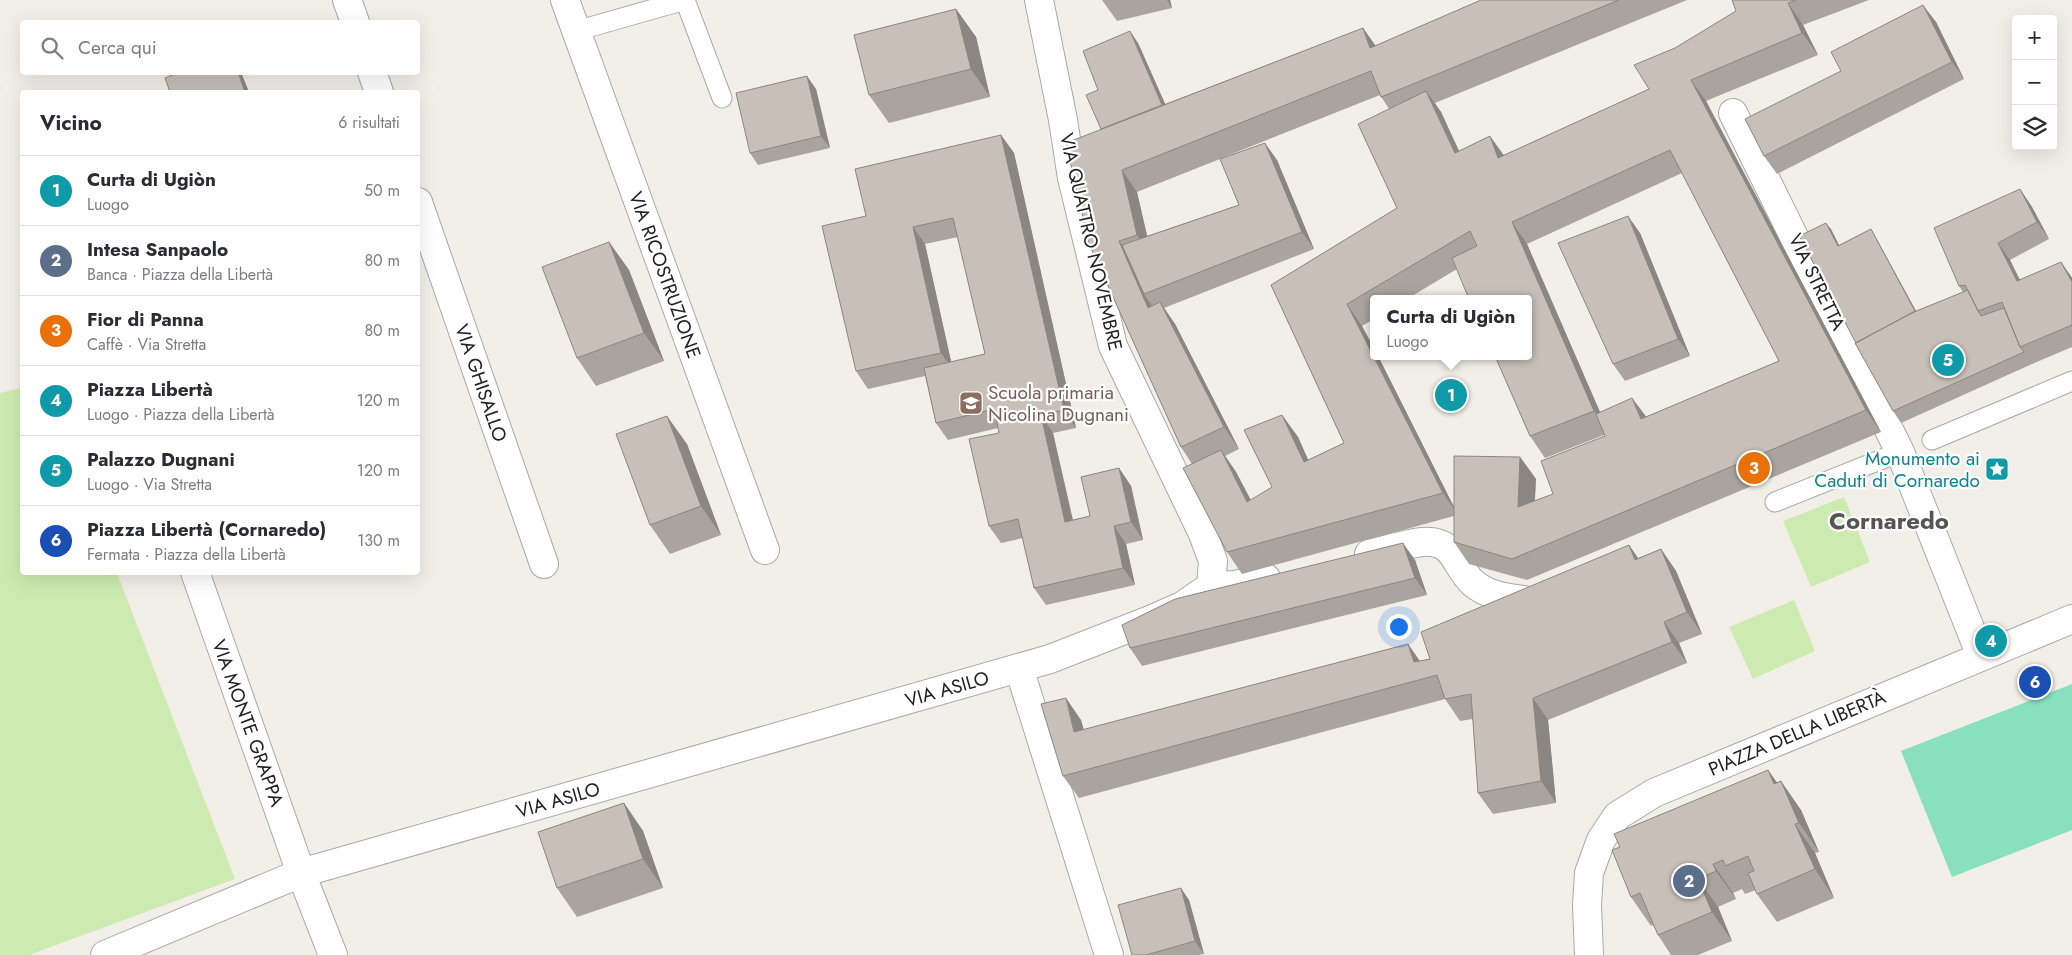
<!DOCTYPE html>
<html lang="it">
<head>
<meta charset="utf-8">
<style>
  :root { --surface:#fff; --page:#f2f2f3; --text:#2b2b33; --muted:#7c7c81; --line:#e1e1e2; --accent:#d40000 }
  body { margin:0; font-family:Jost,sans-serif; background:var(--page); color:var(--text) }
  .controls { position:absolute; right:15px; top:15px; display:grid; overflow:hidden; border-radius:5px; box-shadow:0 5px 20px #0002 }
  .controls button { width:45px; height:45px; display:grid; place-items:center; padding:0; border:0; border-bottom:1px solid var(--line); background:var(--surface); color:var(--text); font:25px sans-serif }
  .you { position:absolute; left:1398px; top:626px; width:18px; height:18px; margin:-12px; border:4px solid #fff; border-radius:50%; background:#1a73e8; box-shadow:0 0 0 8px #1a73e833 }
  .badge { display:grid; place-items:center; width:32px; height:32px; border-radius:50%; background:var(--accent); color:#fff; font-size:16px; font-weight:700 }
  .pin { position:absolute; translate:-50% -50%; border:2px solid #fff; box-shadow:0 1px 5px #0006 }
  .popup { position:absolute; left:1370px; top:295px; width:162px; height:65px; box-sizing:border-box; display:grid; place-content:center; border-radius:5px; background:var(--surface); filter:drop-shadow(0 1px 4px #0005); font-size:16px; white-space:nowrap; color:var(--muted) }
  .popup b { font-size:19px; color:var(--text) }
  .popup::after { content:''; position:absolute; left:50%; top:100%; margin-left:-10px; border:10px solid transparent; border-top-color:var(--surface) }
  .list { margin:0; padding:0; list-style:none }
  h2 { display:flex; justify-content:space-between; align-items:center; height:65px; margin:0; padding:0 20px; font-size:21px }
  h2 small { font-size:16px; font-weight:400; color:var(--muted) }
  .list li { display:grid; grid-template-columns:32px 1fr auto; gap:15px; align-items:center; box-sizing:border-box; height:70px; padding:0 20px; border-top:1px solid var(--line) }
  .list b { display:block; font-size:19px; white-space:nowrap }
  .list p { margin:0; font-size:16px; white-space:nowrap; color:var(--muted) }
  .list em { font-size:16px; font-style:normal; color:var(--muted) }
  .icon { flex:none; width:28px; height:28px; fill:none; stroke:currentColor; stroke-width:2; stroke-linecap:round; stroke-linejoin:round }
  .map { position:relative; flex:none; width:2072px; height:955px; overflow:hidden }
  .search { position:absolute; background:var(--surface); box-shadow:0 5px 20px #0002; left:20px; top:20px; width:400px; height:55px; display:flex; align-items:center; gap:12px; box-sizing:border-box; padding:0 18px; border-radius:5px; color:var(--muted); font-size:19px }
  .panel { position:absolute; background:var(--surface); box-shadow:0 5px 20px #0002; left:20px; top:90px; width:400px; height:485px; border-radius:5px }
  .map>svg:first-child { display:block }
  .grass { fill:#cdebb0 }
  .pitch { fill:#88e0be }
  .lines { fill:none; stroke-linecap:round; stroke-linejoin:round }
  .service-casing { stroke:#a9a9a9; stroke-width:21 }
  .minor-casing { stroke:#a9a9a9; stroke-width:30 }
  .service { stroke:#fff; stroke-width:19 }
  .minor { stroke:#fff; stroke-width:28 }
  .wall { fill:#aba49e; fill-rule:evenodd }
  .shaded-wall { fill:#8b8681 }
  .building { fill:#c7bfb8; stroke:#8b8681 }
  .labels { text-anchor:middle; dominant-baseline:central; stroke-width:4.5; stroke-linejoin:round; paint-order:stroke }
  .street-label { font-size:19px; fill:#222; stroke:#fff }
  .education-label { font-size:19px; fill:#785e54; stroke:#fff; text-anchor:start }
  .culture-label { font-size:19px; fill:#0d838f; stroke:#fff; text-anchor:end }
  .district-label { font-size:24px; font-weight:bold; fill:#555; stroke:#fff }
</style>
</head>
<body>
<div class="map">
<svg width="2072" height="955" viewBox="0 0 2072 955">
  <rect width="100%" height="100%" fill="#f2efe9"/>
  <!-- grass -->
  <path class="grass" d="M22 388V572L117 573 235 879 29 955H0V393Z
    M1844 497 1870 562 1811 587 1783 521Z
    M1794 600 1815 651 1753 679 1729 627Z"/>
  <!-- pitch -->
  <path class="pitch" d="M2072 684V830L1952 877 1901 751Z"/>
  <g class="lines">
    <!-- service casing -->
    <g class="service-casing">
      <path id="service" d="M685 0 722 98
        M576 31 685 0
        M1932 440 2072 381
        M1775 502 1900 452"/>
    </g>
    <!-- minor casing -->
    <g class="minor-casing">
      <path id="minor" d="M347 0 355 22
        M565 0 765 550
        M1039 0 1063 120 1072 178 1113 346 1203 534 1213 561 1211 586
        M372 72 379 92
        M1733 113 1900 452 1981 656
        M418 202 544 564
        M1369 554C1386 550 1405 544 1422 542 1456 539 1454 566 1473 583 1487 595 1505 598 1523 600
        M195 572 301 873 333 955
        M1019 668 1109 955
        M105 955 301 873 1050 659 1150 620 1182 606 1211 586 1235 585 1266 578
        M1589 955 1587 905 1589 873 1601 840 1617 816 1654 793 2072 619"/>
    </g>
    <!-- service -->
    <use href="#service" class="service"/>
    <!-- minor -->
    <use href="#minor" class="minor"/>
  </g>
  <!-- wall -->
  <path class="wall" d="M1102 0H1170L1172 8 1117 21Z
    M1481 0H1687L1435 103 1441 112 1459 151 1490 136 1504 155 1649 89 1675 48 1736 11 1732 0H1869L1803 25 1818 55 1706 101 1881 432 1527 580 1469 564 1454 542V516L1242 574 1227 552 1192 464 1181 447 1089 244 1101 129 1098 90 1138 43 1165 104 1363 28 1376 46ZM1380 95 1389 109 1397 208 1271 285 1344 443 1308 460 1298 437 1282 415 1272 487 1251 500 1236 472 1225 456 1239 449 1175 324 1164 308 1314 249 1277 160 1222 158ZM1220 159 1239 205 1147 236 1137 192ZM1682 173 1779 361 1646 417 1600 412 1527 244ZM1457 269 1530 436 1545 458 1604 435 1605 436 1553 494 1535 501 1536 479 1520 457 1454 507 1378 356H1374L1362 326 1374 319V299H1407Z
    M956 9 976 37 990 97 889 123 869 95Z
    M1936 22 1964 79 1777 174 1764 156Z
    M816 89 830 148 758 165 750 153Z
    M1001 135 1014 153 1076 428 1053 433 1073 520 1090 516 1119 468 1131 486 1143 540 1126 544 1135 585 1046 605 1034 588 1023 538 1001 543 989 526 999 433 998 428 948 440 936 423 925 376 868 389 856 371 866 216ZM958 237 985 354 951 362 925 244Z
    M2020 189 2032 207 2049 239 2010 260 2019 280 2061 262 2072 278V347L2032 364 1901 423 1893 411 1856 343 1831 229 1839 245 1871 229 1875 236 1916 311 1963 292 1959 286Z
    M1640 233 1690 356 1625 381 1613 364Z
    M609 242 629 270 664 361 596 386 577 358Z
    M687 444 721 535 670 554 650 525Z
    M1629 545 1638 558 1661 549 1676 571 1702 634 1679 643 1687 663 1548 720 1556 803 1493 814 1478 793 1473 719 1460 721 1445 699 1079 798 1063 776 1081 720 1084 730 1408 644 1420 661 1430 659Z
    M1415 560 1427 595 1142 666 1130 648Z
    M1768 770 1777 783 1801 810 1819 852 1815 853 1834 898 1777 922 1757 894 1756 890 1745 894 1742 889 1733 893 1736 899 1718 907 1732 941 1698 955H1671L1658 935 1653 925 1651 926 1631 897 1620 847Z
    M624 803 643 831 663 888 577 917 557 888Z
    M1189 900 1204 954 1198 955H1132Z"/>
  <!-- shaded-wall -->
  <path class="shaded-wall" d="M1167 0H1170L1172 8Z
    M1788 3 1803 25 1818 55 1802 33Z
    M1923 5 1936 22 1964 79 1952 62Z
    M956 9 976 37 990 97 971 69Z
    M1363 28 1378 50 1370 48Z
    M1130 31 1138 43 1171 117 1162 105Z
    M238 72H241L249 92H245Z
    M807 76 816 89 830 148 821 136Z
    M1691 80 1706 101 1881 432 1866 410Z
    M1426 91 1441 112 1470 175 1455 153Z
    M1001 135 1014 153 1076 428 1064 410Z
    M1490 136 1505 158H1498Z
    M1265 143 1277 160 1314 249 1302 232Z
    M1122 170 1137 192 1152 257 1137 235Z
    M2020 189 2032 207 2049 239 2037 222Z
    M1628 216 1640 233 1690 356 1678 339Z
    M1512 222 1527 244 1609 433 1594 411Z
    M1826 223 1831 229 1842 252 1838 246Z
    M913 227 925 244 953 370 941 353Z
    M1871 229 1875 236 1923 324 1918 317Z
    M1119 241 1134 262 1144 294 1155 310 1148 308Z
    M609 242 629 270 664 361 644 333Z
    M1998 243 2010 260 2029 298 2017 281Z
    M2061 262 2072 278V282Z
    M1160 302 1175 324 1239 449 1224 427Z
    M1347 304 1362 326 1374 348V356H1378L1458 515 1443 493Z
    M1632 398 1648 419H1641Z
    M1041 415 1053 433 1077 539 1065 522Z
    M1282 415 1298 437 1319 484 1304 462Z
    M667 416 687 444 721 535 701 506Z
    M1221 450 1236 472 1263 524 1247 502Z
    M1520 457 1536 479 1533 529 1518 507Z
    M1119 468 1131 486 1143 540 1131 522Z
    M1114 526 1126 544 1135 585 1123 568Z
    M1403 543 1415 560 1427 595 1415 578Z
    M1629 545 1644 567 1635 560Z
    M1661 549 1676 571 1702 634 1687 612Z
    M1664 622 1679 643 1687 663 1672 642Z
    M1408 644 1423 666 1414 662Z
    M1066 698 1081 720 1090 754 1074 732Z
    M1533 698 1548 720 1556 803 1541 781Z
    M1768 770 1788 798 1774 784Z
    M1781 781 1801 810 1819 852 1799 823Z
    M624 803 643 831 663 888 643 859Z
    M1795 824 1815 853 1834 898 1815 869Z
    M1713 864 1733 893 1736 899 1716 871Z
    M1698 879 1718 907 1732 941 1712 912Z
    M1181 888 1189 900 1204 954 1195 941Z"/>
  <!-- building -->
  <path class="building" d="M1481 0H1619L1381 97 1371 71 1122 170 1137 235 1119 241 1148 308 1160 302 1224 427 1181 447 1089 244 1066 143 1363 28 1370 48Z
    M1732 0H1796L1788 3 1802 33 1691 80 1866 410 1512 559 1454 542V456L1520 457 1518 507 1553 494 1541 461 1605 436 1596 414 1632 398 1641 419 1779 361 1670 150 1512 222 1594 411 1530 436 1495 356H1528V299H1469L1452 258 1477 246 1470 231 1347 304 1443 493 1227 552 1183 468 1221 450 1247 502 1272 487 1244 430 1282 415 1304 462 1344 443 1271 285 1397 208 1358 124 1426 91 1455 153 1490 136 1498 158 1649 89 1634 65 1675 48 1736 11Z
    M1923 5 1952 62 1764 156 1745 119 1841 71 1831 52Z
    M956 9 971 69 869 95 854 35Z
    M1130 31 1162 105 1101 129 1086 95 1098 90 1083 51Z
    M180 72H238L245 92H170L165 78Z
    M807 76 821 136 750 153 736 93Z
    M1001 135 1064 410 1041 415 1065 522 1090 516 1081 477 1119 468 1131 522 1114 526 1123 568 1034 588 1018 519 989 526 969 439 999 433 994 409 936 423 924 368 985 354 953 218 913 227 941 353 856 371 822 226 866 216 855 169Z
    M1265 143 1302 232 1144 294 1122 245 1239 205 1220 159Z
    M2020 189 2037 222 1998 243 2017 281 2061 262 2072 282V325L2020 347 2002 302 1978 311 1965 285 1959 286 1934 228Z
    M1628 216 1678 339 1613 364 1558 243Z
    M1826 223 1838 246 1871 229 1915 311 1856 343 1799 236Z
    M609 242 644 333 577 358 542 267Z
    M1968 290 1978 311 1981 316 2004 308 2020 347 2024 352 1893 411 1855 343 1914 312Z
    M667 416 701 506 650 525 616 434Z
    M1403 543 1415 578 1130 648 1122 625 1175 599Z
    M1629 545 1635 560 1661 549 1687 612 1664 622 1672 642 1533 698 1541 781 1478 793 1471 694 1445 699 1437 675 1063 776 1041 704 1066 698 1074 732 1408 644 1414 662 1430 659 1421 632Z
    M1768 770 1774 784 1781 781 1799 823 1795 824 1815 869 1757 894 1748 873 1754 871 1748 856 1725 866 1723 860 1713 864 1716 871 1698 879 1712 912 1658 935 1640 893 1631 897 1612 850 1620 847 1614 834Z
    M624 803 643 859 557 888 538 832Z
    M1181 888 1195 941 1146 955H1132L1118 905Z"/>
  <!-- icons -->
  <defs>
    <g id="school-square" transform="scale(1.25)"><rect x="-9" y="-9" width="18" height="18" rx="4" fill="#8d6e63" stroke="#fff"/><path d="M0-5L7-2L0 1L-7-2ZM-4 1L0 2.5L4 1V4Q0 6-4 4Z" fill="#fff"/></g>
    <g id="sight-square" transform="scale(1.25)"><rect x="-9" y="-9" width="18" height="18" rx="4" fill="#0f9aa8" stroke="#fff"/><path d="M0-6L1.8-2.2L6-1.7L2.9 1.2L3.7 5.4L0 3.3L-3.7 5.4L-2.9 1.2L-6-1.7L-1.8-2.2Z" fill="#fff"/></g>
  </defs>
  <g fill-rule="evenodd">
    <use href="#school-square" x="971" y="403"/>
    <use href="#sight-square" x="1997" y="469"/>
  </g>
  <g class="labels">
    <!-- street labels -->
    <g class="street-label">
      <text transform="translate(1091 242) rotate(77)">VIA QUATTRO NOVEMBRE</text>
      <text transform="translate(665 275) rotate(70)">VIA RICOSTRUZIONE</text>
      <text transform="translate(1817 282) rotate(64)">VIA STRETTA</text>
      <text transform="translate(481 383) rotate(71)">VIA GHISALLO</text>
      <text transform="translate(947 689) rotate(-16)">VIA ASILO</text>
      <text transform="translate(248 723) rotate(70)">VIA MONTE GRAPPA</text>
      <text transform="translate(1797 733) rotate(-23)">PIAZZA DELLA LIBERTÀ</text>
      <text transform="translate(558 800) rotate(-16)">VIA ASILO</text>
    </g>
    <!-- education labels -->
    <g class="education-label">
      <text x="988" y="392">Scuola primaria<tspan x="988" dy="22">Nicolina Dugnani</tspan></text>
    </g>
    <!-- culture labels -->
    <g class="culture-label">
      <text x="1980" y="458">Monumento ai<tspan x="1980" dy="22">Caduti di Cornaredo</tspan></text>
    </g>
    <!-- district labels -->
    <g class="district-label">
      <text x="1889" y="520">Cornaredo</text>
    </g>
  </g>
</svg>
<div class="controls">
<button>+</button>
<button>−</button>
<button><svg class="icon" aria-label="layers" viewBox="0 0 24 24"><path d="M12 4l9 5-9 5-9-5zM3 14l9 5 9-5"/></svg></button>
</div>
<div class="you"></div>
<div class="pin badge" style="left:1451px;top:395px;background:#0f9aa8">1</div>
<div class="popup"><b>Curta di Ugiòn</b>Luogo</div>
<div class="pin badge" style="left:1689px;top:881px;background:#5c6f8a">2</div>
<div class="pin badge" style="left:1754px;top:468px;background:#e8710a">3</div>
<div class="pin badge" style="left:1991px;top:641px;background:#0f9aa8">4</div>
<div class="pin badge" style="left:1948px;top:360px;background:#0f9aa8">5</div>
<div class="pin badge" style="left:2035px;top:682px;background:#1a4fb4">6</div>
<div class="search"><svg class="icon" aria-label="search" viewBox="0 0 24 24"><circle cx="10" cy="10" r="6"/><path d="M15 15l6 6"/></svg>Cerca qui</div>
<section class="panel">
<h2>Vicino<small>6 risultati</small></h2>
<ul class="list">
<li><span class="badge" style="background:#0f9aa8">1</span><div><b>Curta di Ugiòn</b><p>Luogo</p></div><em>50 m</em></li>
<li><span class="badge" style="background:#5c6f8a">2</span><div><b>Intesa Sanpaolo</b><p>Banca · Piazza della Libertà</p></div><em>80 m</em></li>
<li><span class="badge" style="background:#e8710a">3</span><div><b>Fior di Panna</b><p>Caffè · Via Stretta</p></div><em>80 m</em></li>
<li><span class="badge" style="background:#0f9aa8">4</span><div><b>Piazza Libertà</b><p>Luogo · Piazza della Libertà</p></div><em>120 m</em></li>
<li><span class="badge" style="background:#0f9aa8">5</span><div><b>Palazzo Dugnani</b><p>Luogo · Via Stretta</p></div><em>120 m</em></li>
<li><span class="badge" style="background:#1a4fb4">6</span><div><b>Piazza Libertà (Cornaredo)</b><p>Fermata · Piazza della Libertà</p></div><em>130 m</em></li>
</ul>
</section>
</div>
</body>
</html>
